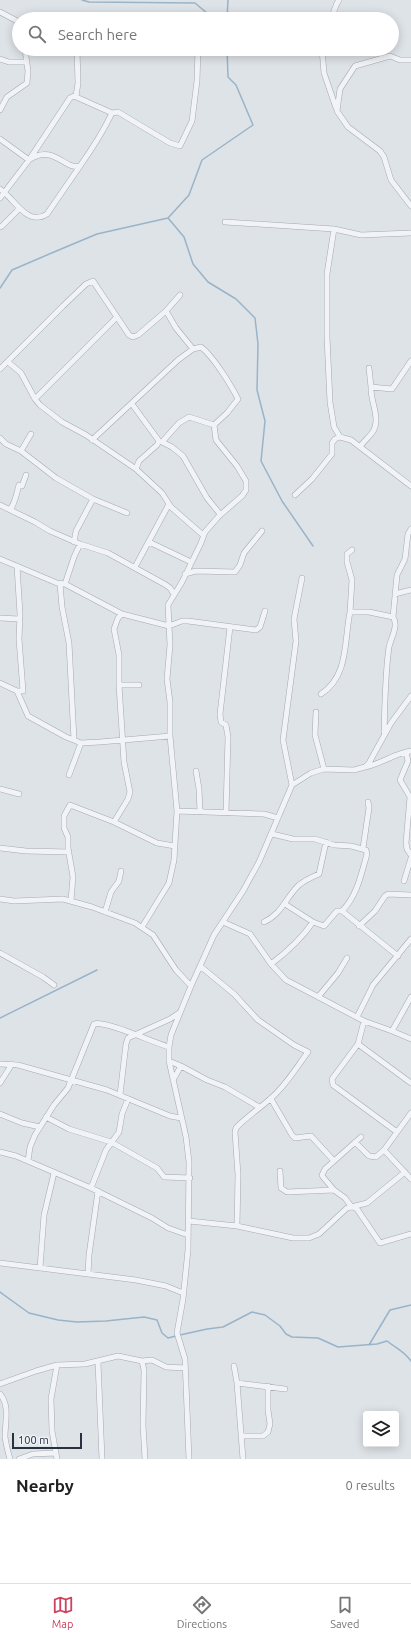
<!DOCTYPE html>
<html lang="en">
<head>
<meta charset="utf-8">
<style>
  :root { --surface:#fff; --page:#f2f2f2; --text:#222; --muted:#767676; --line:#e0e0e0; --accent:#ce4260 }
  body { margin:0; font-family:Ubuntu,sans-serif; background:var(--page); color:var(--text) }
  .controls { position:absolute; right:12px; bottom:12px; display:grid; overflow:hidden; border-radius:4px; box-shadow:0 2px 10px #0003 }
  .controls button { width:36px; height:36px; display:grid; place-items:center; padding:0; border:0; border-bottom:1px solid var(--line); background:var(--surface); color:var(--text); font:20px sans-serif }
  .scale { position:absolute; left:12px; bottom:10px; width:70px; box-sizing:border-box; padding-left:4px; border:2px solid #27313f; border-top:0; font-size:11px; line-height:14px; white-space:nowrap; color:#27313f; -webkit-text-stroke:3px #eef1f5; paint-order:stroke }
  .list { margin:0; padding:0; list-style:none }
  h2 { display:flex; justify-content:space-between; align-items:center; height:52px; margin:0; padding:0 16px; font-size:17px }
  h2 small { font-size:13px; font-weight:400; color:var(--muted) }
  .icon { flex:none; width:22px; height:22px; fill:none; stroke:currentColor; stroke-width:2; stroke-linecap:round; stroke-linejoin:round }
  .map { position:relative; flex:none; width:411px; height:1459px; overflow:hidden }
  .search { position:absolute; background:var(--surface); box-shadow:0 2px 10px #0003; left:12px; right:12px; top:12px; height:44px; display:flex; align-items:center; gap:10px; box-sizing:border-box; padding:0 14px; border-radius:22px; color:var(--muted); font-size:15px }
  .sheet { height:124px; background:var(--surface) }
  nav { display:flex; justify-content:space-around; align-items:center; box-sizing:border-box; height:56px; border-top:1px solid var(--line); background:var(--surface); font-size:11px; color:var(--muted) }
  nav a { display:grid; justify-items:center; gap:2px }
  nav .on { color:var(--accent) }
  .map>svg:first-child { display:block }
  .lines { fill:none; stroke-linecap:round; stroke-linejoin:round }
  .stream { stroke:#99b3c8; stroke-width:1.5 }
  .minor-casing { stroke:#a3aab2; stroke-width:6 }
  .minor { stroke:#f1f3f6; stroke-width:5 }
</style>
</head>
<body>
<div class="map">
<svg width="411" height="1459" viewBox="0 0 411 1459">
  <rect width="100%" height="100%" fill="#dee3e8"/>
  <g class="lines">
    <!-- stream -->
    <path class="stream" d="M82 0 89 2 195 3 214 19
      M227 19 228 0
      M168 218 184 237 193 264 208 282 236 299 255 318 258 344 257 390 265 421 261 461 282 501 313 546
      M0 288 12 270 54 252 97 234 168 218 189 195 202 160 253 125 236 85 228 77 227 49
      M0 1018 97 970
      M0 1292 29 1313 58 1320 77 1322 106 1321 144 1317 157 1320 162 1333 168 1338 176 1336
      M180 1335 207 1329 223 1327 252 1312 265 1315 280 1326 286 1334 292 1337 318 1338 338 1347 377 1344 387 1341C397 1349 403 1350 411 1361
      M369 1345 390 1310 411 1305"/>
    <!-- minor casing -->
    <g class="minor-casing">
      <path id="minor" d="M0 12 19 22
        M331 19 337 3 339 0
        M122 49C139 53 154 55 171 49
        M322 49 324 73 336 108
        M0 59 9 62H26
        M411 60H400L390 56 355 66 340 89 337 111 348 127 380 151 384 157 391 180 411 206
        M76 96 78 83 77 49
        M0 110 7 97 27 83 28 71 25 49
        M0 139 29 160C54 143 65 171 80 166 92 149 103 132 112 113
        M0 189C15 199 27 227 47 214L80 166
        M0 198 29 160 70 98 74 96 112 113 118 112 170 143 180 146 192 121 197 81 198 49
        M225 222 334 229 361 235 411 233
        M0 227 2 226 19 209
        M334 229 327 274V337L330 402 334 427 340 437
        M166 311 176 328 193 349
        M8 362 21 373 35 399 40 405 62 422 86 435 136 469 162 493 171 507 203 535
        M369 368 371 387
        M0 369 63 306 86 284 93 281 129 335 133 337 138 335 166 311 180 295
        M35 399 117 317
        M132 404 159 441
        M31 434 21 451 56 478 93 499
        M0 438 6 444 21 451
        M92 440 178 360 193 349 201 347C213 356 231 385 238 399L227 413 214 425 216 440 237 466 246 481V490L242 496 219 516 205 532 201 543 182 582 168 605 170 645 167 679 170 702V736L177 811 174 860 169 883 142 927
        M159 441 162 442 179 423 189 417 214 425
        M162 442 172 447 183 456 207 498 220 514
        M360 447C363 442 368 438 372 433 382 419 370 402 371 387L392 389 411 361
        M136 469 139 461 157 445 159 441
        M295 495 312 479 332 454V443L335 439 340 437 351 440 411 486
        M0 505 35 522 50 531 80 544 108 553 166 585 170 588 174 594
        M10 510C16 501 16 495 19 485L22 486 26 475
        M74 542 76 531 93 499 127 513
        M149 542 191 562
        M0 559 57 583 65 584 122 614 169 626 182 621H188L256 630 260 627 265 611
        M135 567 169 504
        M185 574 196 571 235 572 240 565 244 553 262 531
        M60 584 62 607 69 643 74 740
        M65 584 74 557 80 544
        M395 594 411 590
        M350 612 352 580 347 562V554L352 550
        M122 614 118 618 114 629 119 655V685H139
        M393 617 397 575 405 559 408 534 411 529
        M0 618 19 619
        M0 683 17 691H23L19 639 20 614 17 566
        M17 691 28 716 66 737 81 743 100 742 170 736
        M321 694C349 676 344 641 350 612H369L393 617C399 625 391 638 389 647 385 675 385 704 384 733
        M316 712 315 735 324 769
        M406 752 408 761 400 780 410 797 406 843 407 849 411 855
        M365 767C381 764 395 753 411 751
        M196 771 199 789 200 812
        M69 775 81 743
        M292 785 283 740 296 641 294 619 302 578
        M0 789 19 794
        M177 811 264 814 278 818
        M226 813 228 737 226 725 221 722 220 714 230 627
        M114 822 128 799 130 792 124 762 119 685
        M272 834 293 839H315L334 845 351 846 366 850 367 854C361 875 357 896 342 911H337L324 926 313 922 285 904
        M0 848 26 851 69 852
        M363 848 369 808 368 802
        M404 881 411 858
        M0 899 14 901 63 899 92 907 135 923 153 935 176 970 191 986
        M71 900 73 877 68 848V837L64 828V816L70 805 114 822 157 843 175 846
        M342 911 398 956
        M105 912 111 892 119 881 121 871
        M223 922 250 934 271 964 286 980 364 1021 392 1031 411 1039
        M264 922C282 914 286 897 299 885 304 881 312 877 319 874L326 842
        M359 926 375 911 385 896 388 894 411 895
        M0 953 43 977 54 985
        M271 964C287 952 302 938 313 922
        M200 966 234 994 258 1020 294 1045 308 1052C296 1068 285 1087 270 1099 259 1109 246 1117 236 1128L235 1132 238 1175 237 1226
        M318 997 338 973 347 958
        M357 1017 373 985 411 939
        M364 1021 358 1044 332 1079 333 1085 397 1132
        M392 1031 411 997
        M358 1044 411 1083
        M169 1061 181 1066 173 1080
        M0 1064 18 1065 107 1090 170 1116 181 1118
        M181 1066 207 1080 225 1087 259 1107
        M0 1083 12 1064
        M120 1095 126 1044 128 1038 170 1019 179 1013
        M271 1099 292 1135 295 1138 311 1136 334 1161
        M0 1114 22 1123 40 1127
        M46 1117 69 1129 111 1142 157 1168 164 1177 190 1178
        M361 1137 325 1169 322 1175 323 1177 334 1190 345 1198 351 1206 357 1209 380 1243 411 1234
        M355 1142 369 1156 376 1157 384 1150 411 1113
        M384 1150 411 1179
        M0 1152 16 1156 91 1188 152 1218 168 1228 188 1235
        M28 1161 30 1147 35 1135 54 1105 68 1088 94 1024C105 1020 154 1043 169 1047
        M280 1171 281 1188 287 1192 334 1190
        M91 1188 106 1150 119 1132 122 1114 128 1099
        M189 1221 237 1226 293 1238H309L319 1234 347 1208 367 1203 405 1172
        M0 1263 136 1280 166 1286 183 1293
        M40 1268 44 1215 54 1173
        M88 1274 89 1255 98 1191
        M142 1361 144 1370 143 1425 145 1459
        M98 1362 102 1459
        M234 1366 237 1383 243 1459
        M237 1383 285 1389
        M0 1384 36 1371 57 1365 85 1364 118 1356 142 1361 152 1360 166 1367 185 1368
        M0 1394C10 1405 5 1423 5 1437 6 1444 8 1452 10 1459
        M242 1436H263L268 1432 270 1424 268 1410V1386
        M19 1459 33 1454 56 1453
        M57 1459 52 1431 51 1399 57 1365
        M189 1459 185 1359 177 1333 183 1299 188 1250 189 1162 186 1137 169 1061V1047L171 1035 191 986 214 935 243 891 259 862 292 785 311 773 324 769 354 770 365 767 369 763 391 723 411 696"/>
    </g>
    <!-- minor -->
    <use href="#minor" class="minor"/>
  </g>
</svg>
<div class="controls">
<button><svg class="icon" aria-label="layers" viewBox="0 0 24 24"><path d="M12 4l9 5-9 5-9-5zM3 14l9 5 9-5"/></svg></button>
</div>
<div class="scale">100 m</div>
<div class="search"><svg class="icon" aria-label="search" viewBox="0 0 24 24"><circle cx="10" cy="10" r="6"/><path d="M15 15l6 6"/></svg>Search here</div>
</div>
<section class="sheet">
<h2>Nearby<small>0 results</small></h2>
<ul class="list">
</ul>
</section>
<nav>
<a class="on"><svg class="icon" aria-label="map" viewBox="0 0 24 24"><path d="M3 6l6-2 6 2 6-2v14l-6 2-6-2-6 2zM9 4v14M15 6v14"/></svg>Map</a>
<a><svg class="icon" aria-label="directions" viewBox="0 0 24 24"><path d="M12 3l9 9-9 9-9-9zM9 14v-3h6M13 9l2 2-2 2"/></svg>Directions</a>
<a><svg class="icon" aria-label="saved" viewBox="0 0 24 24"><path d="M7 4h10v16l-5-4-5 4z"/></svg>Saved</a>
</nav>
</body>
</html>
